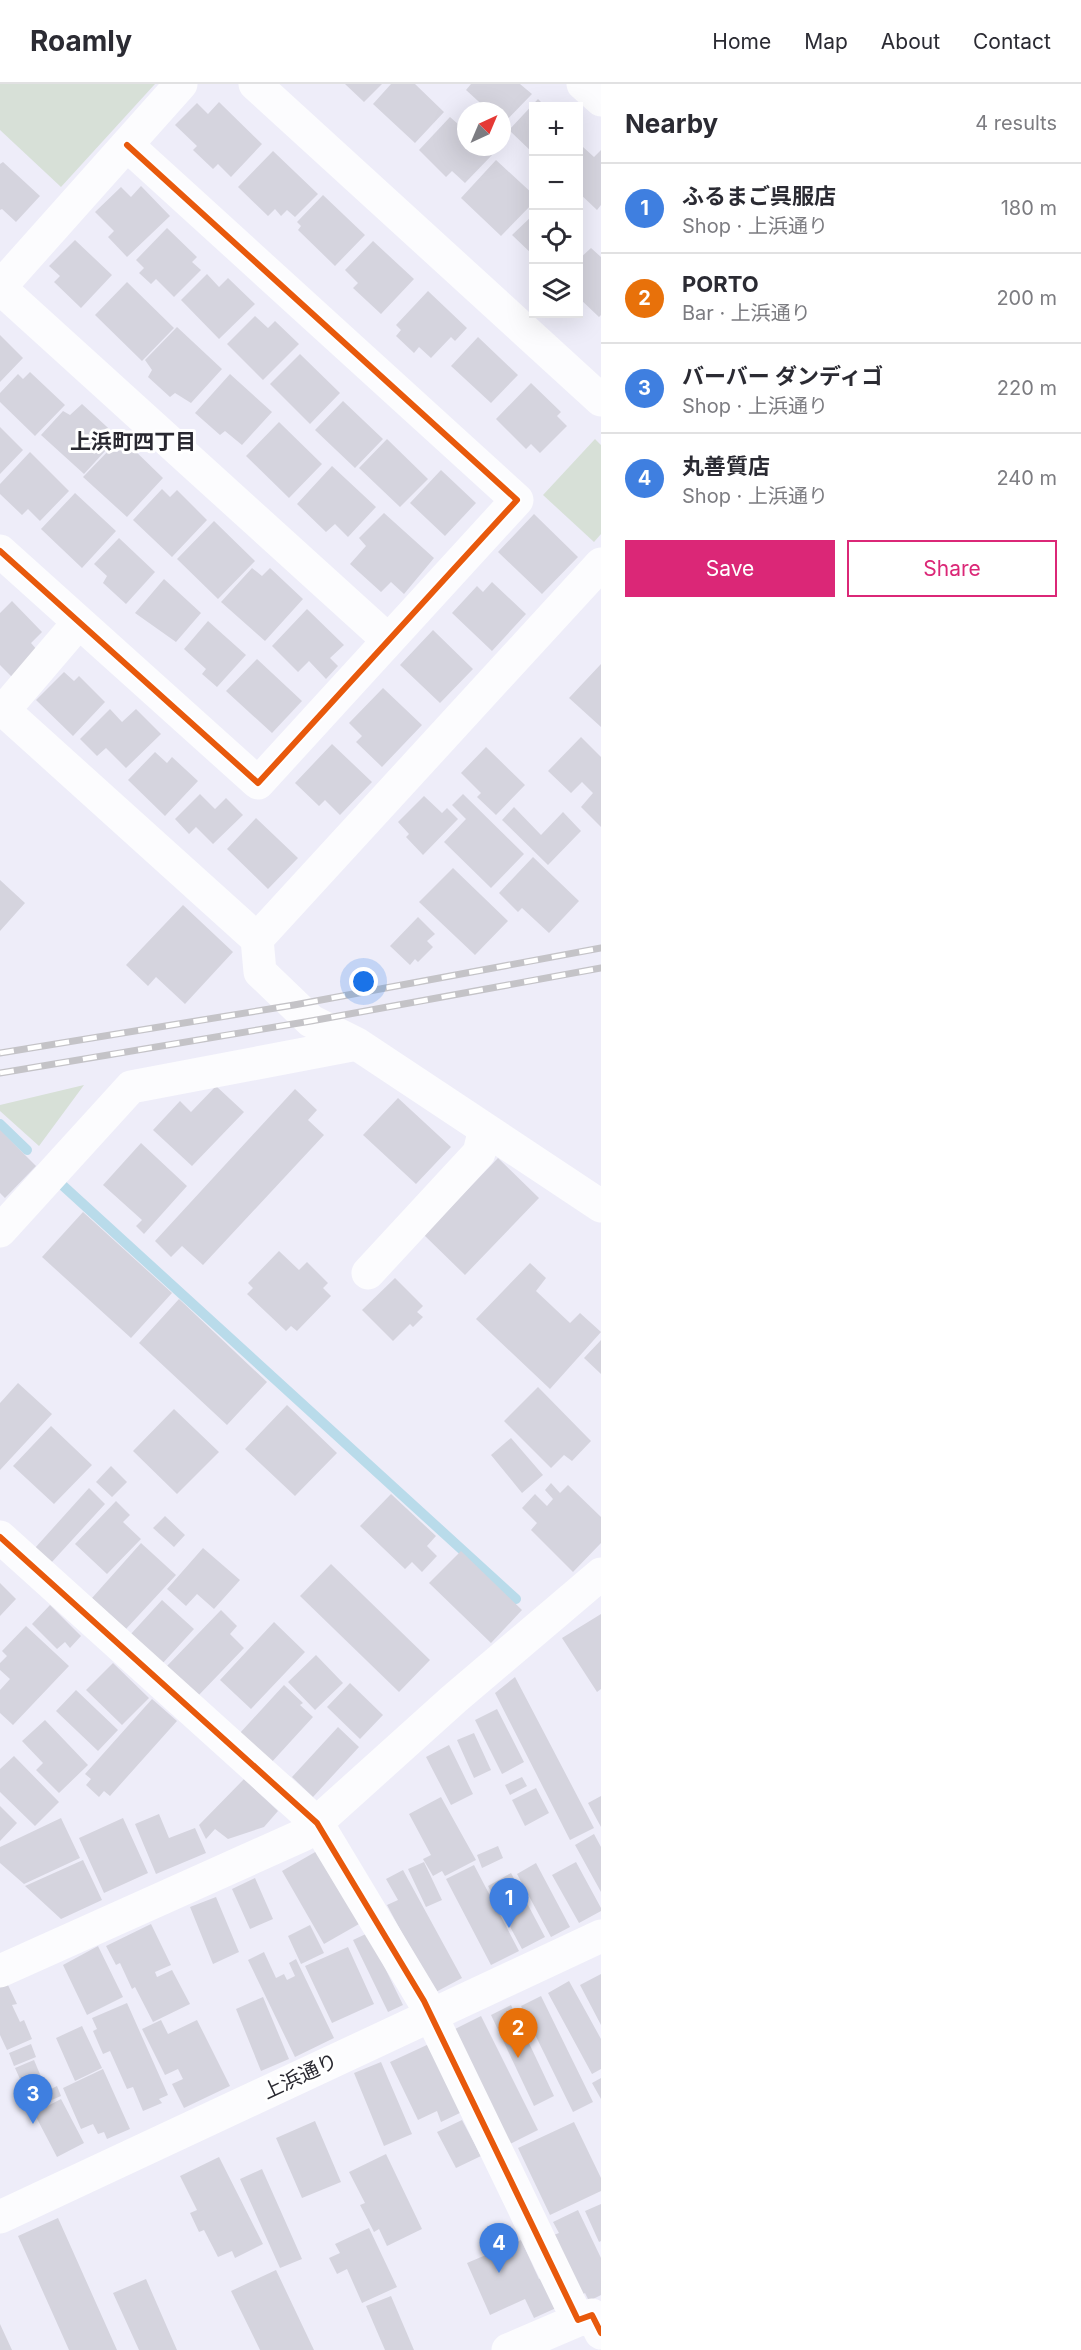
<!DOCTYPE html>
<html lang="en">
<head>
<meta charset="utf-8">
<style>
  :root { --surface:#fff; --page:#f2f2f3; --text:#2b2b33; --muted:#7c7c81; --line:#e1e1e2; --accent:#db2777 }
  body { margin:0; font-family:Inter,"Noto Sans JP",sans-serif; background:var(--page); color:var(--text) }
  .controls { position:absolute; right:18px; top:18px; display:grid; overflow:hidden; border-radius:0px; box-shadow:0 6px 24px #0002 }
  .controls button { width:54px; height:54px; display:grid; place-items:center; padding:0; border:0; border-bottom:2px solid var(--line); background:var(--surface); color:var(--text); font:30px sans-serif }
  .compass { position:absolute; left:457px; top:18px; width:54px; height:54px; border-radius:50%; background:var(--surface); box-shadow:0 6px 24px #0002; rotate:44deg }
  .you { position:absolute; left:364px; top:898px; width:21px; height:21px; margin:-15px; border:4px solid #fff; border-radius:50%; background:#1a73e8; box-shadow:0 0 0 9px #1a73e833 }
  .badge { display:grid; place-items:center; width:39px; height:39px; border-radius:50%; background:var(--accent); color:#fff; font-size:20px; font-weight:700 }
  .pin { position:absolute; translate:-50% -50px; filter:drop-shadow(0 2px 3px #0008) }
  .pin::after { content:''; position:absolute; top:32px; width:21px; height:18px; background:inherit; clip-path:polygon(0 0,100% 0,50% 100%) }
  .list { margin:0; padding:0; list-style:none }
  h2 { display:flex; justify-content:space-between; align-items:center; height:78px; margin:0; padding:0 24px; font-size:26px }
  h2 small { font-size:20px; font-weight:400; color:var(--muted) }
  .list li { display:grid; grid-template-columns:39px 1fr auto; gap:18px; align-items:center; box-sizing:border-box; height:90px; padding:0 24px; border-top:2px solid var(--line) }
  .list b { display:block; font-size:22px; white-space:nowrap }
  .list p { margin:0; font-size:20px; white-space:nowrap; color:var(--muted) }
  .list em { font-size:20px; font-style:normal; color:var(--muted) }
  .actions { display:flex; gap:12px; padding:18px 24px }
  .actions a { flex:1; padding:14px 0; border:2px solid var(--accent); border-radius:0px; text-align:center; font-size:21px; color:var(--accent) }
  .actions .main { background:var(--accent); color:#fff }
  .icon { flex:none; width:33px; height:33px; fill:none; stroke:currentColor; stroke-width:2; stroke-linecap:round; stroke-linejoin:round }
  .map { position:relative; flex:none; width:601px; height:2266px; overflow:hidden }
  header { display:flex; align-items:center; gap:36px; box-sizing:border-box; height:84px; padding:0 30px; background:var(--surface); border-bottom:2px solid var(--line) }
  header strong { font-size:28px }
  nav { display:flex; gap:33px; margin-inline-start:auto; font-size:21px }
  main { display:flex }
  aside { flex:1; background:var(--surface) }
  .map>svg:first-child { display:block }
  .green { fill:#d7e0d7 }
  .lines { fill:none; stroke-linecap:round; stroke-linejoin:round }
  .stream { stroke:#b9dbea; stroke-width:10 }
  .building { fill:#d5d4de }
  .street { stroke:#fcfcfe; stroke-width:33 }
  .rail-casing { stroke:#c4c3c7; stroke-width:7 }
  .rail { stroke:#fff; stroke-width:4.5; stroke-dasharray:14; stroke-linecap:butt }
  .cycleway-casing { stroke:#fff; stroke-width:10 }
  .cycleway { stroke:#e8590c; stroke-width:6 }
  .labels { text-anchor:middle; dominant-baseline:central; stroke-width:6; stroke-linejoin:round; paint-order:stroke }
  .street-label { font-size:20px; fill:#292830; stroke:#fff }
  .neighbourhood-label { font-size:21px; font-weight:bold; fill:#292830; stroke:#fff }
</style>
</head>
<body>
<header>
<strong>Roamly</strong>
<nav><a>Home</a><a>Map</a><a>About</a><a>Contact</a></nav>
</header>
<main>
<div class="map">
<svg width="601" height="2266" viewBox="0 0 601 2266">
  <rect width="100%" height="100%" fill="#eeedf9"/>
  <!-- green -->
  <path class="green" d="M0 0H155L61 103 0 46Z
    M595 355 601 361V450L594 458 543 411Z
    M84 1001 39 1062 0 1027V1021Z"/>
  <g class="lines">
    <!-- stream -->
    <path class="stream" d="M0 1040 27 1066
      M60 1099 516 1515"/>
  </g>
  <!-- building -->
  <path class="building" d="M345 0H382L364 18Z
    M391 0H415L444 28 415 59 373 20Z
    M471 0H520L532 10 503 40 502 27H489L466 6Z
    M538 15 545 22H534V70L509 46Z
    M219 18 262 60 231 93 218 80 213 85 193 66 197 62 175 41 197 19 208 30Z
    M450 33 466 47V63H483L492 71 465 99 452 87 446 93 419 66Z
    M583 63 594 73 601 66V121L597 126 578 108V68Z
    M273 67 318 110 295 133 287 126 281 132 275 125 268 132 238 103Z
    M496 76 534 111V118L501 152 461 114Z
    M3 78 40 112 16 138 2 125 0 126V80Z
    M141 102 170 132 127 173 108 153 114 147 95 128 121 103 131 113Z
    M323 111 365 151 335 182 298 146 301 142 297 138Z
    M534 130V172L512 151Z
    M167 144 197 173 192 178 201 186 174 213 156 195 151 200 139 189 144 184 136 176Z
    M75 156 112 191 81 224 54 198 60 192 49 182Z
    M373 157 414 195 381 230 353 204 358 199 345 186Z
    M591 164 601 173V231L599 233 578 213V176Z
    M207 190 219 203 228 194 255 220 219 255 181 216Z
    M127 198 174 244 142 277 95 231Z
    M428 207 467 244 455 257 451 253 431 274 419 263 414 269 396 252 401 246 396 241Z
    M255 232 268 244 275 237 299 260 263 296 227 260Z
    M177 243 222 285 191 319 175 309 170 313 148 293 152 286 145 276Z
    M0 251 23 274 0 298Z
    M478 253 518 291 491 319 451 282Z
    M300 270 340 309 310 340 270 300Z
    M30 288 65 321 35 352 0 318V309L18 290 23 295Z
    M230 290 272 328 242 361 225 347 220 351 195 329Z
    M531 299 561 328 557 332 567 342 540 369 531 360 526 365 496 335Z
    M343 317 383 355 355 384 315 346Z
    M82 320 118 353 84 390 41 351 63 327 70 331Z
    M279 338 322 380 289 414 246 372Z
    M0 343 23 366 0 390Z
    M387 355 428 395 400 423 359 384Z
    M127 359 163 394 127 433 83 393 111 364 117 368Z
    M30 368 69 407 40 437 28 425 22 431 0 410V400Z
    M332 382 376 423 348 453 335 440 326 448 297 420Z
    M441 386 476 419 445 452 410 419Z
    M162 405 170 413 177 406 207 436 172 473 133 436Z
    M75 409 116 447 82 484 41 445Z
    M384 429 434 474 404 510 391 498 381 508 350 480 366 462 359 454Z
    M534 430 578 473 542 510 498 468Z
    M214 437 255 477 218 515 177 475Z
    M119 454 155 488 126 520 103 499 107 492 94 480Z
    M252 484 262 492 270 484 303 515 265 557 221 518Z
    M164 495 201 529 176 558 135 529Z
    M492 498 526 530 492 567 452 529 477 502 483 508Z
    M12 517 42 548 31 559 38 567 12 593 0 581V529Z
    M307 525 344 561 330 574 338 582 326 595 309 577 298 588 272 562Z
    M208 537 246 571 217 603 202 590 206 585 184 565Z
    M433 546 473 585 440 619 400 581Z
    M257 575 302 617 272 649 226 607Z
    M601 580V643L569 614Z
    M64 588 74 597 79 592 105 618 73 652 36 616Z
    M383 604 422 641 382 683 356 658 362 652 349 639Z
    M110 625 122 638 136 625 161 650 126 684 106 664 97 672 80 655Z
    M581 653 601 673V743L581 723 593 709 582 698 571 709 548 687Z
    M332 660 372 698 340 731 325 716 319 722 295 699Z
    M486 663 525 701 496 731 477 713 481 709 461 689Z
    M155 668 167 679 172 673 198 697 165 732 128 696Z
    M200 710 215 725 226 714 243 731 213 760 196 743 189 750 175 735Z
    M463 710 524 770 491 804 444 758 466 735 452 721Z
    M424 712 442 729 447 724 458 735 423 771 406 753 409 750 398 738Z
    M514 723 541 751 563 728 581 747 548 781 502 736Z
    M256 734 298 774 268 805 227 765Z
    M533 773 579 817 549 849 522 824 518 828 499 809Z
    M453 784 508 837 475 871 419 818Z
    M0 796 25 819 0 847Z
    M183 821 233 868 185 920 156 893 148 902 126 881Z
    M418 833 435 850 427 857 433 863 418 878 415 875 410 881 390 862Z
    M216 1002 244 1028 192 1082 153 1046 180 1017 191 1028Z
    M295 1005 317 1026 308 1036 324 1051 203 1181 182 1162 171 1173 155 1157Z
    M398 1014 451 1063 416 1100 363 1051Z
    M0 1046 36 1082 5 1114 0 1109Z
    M141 1059 187 1102 144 1150 136 1142 142 1136 103 1101Z
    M498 1074 539 1114 465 1191 424 1151Z
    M83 1128 172 1209 131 1254 42 1173Z
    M279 1167 299 1186 307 1178 328 1199 323 1204 331 1212 297 1247 291 1242 286 1247 247 1210 253 1204 248 1199Z
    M530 1179 546 1194 536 1207 570 1239 580 1229 601 1248 550 1305 476 1235Z
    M395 1194 423 1222 417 1228 423 1233 413 1243 410 1240 393 1257 362 1226Z
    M179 1215 267 1298 227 1341 139 1259Z
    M601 1256V1290L584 1274Z
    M18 1299 52 1330 0 1386V1319Z
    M538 1303 591 1357 572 1377 564 1371 551 1384 504 1337Z
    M287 1321 337 1369 295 1412 245 1365Z
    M174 1325 219 1368 177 1410 133 1367Z
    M51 1342 92 1381 54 1420 13 1382Z
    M511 1354 543 1391 522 1409 491 1371Z
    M111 1382 127 1398 112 1413 96 1398Z
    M551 1399 560 1409 568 1401 601 1433V1459L573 1488 531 1446 537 1439 522 1424 535 1410 547 1422 553 1415 545 1406Z
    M89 1404 105 1420 51 1479 35 1464Z
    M391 1410 436 1452 427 1462 437 1472 422 1488 412 1478 405 1485 360 1442Z
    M116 1417 130 1431 123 1438 141 1455 107 1490 75 1460Z
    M165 1432 185 1451 174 1463 153 1444Z
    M141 1459 176 1491 126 1545 92 1514Z
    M203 1464 240 1496 214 1525 197 1510 186 1522 167 1505Z
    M461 1467 522 1526 491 1559 429 1499Z
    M331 1480 430 1576 399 1608 300 1512Z
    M0 1499 16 1515 0 1532Z
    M162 1516 194 1545 162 1580 130 1551Z
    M50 1521 81 1552 70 1564 65 1558 57 1565 32 1540Z
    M221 1526 237 1542 230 1550 244 1564 197 1613 166 1583Z
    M601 1530V1605L597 1608 562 1554Z
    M274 1538 305 1568 251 1625 220 1596Z
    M26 1542 69 1582 13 1641 0 1629V1606L10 1595 0 1586V1579L7 1572 2 1567Z
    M316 1571 343 1599 315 1626 288 1598Z
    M113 1579 149 1614 122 1641 86 1606Z
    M515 1593 594 1744 570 1756 495 1609Z
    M350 1599 383 1631 360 1655 327 1623Z
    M284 1601 303 1619 300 1621 313 1633 270 1680 239 1650Z
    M76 1606 118 1646 98 1667 56 1627Z
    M152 1615 177 1637 110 1712 104 1707 99 1713 86 1701 91 1695 85 1690Z
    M497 1625 524 1678 502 1690 475 1636Z
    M45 1636 88 1681 59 1709 36 1686 43 1679 22 1657Z
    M338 1643 359 1663 313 1713 292 1693Z
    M474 1649 491 1686 474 1694 457 1656Z
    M449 1661 473 1710 451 1721 426 1673Z
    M14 1672 59 1718 35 1742 0 1708V1685Z
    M522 1693 527 1702 510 1711 505 1701Z
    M244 1695 278 1727 264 1743 228 1755 215 1745 206 1755 199 1741Z
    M536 1704 549 1729 525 1742 512 1716Z
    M601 1712V1743L588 1719Z
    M441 1713 476 1776 445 1792 442 1787 433 1792 423 1775 431 1771 409 1730Z
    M0 1722 17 1739 0 1757Z
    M159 1730 169 1754 195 1744 206 1769 156 1790 135 1740Z
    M61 1734 80 1774 24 1800 0 1779V1763Z
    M123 1734 148 1789 104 1809 79 1754Z
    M594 1750 601 1763V1808L575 1761Z
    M498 1762 503 1774 482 1784 477 1771Z
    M317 1767 359 1840 324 1860 282 1787Z
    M83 1776 102 1816 61 1835 25 1802Z
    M424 1778 442 1816 426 1823 408 1785Z
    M576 1778 601 1824V1827L579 1839 552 1791Z
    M536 1779 570 1843 551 1853 517 1790Z
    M474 1781 519 1867 491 1881 446 1795Z
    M403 1786 462 1894 434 1909 387 1821 398 1816 386 1795Z
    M511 1789 545 1853 522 1865 488 1802Z
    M255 1794 273 1835 250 1845 232 1805Z
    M216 1813 239 1868 213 1880 190 1823Z
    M151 1840 171 1881 155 1888 157 1893 172 1886 190 1920 153 1938 135 1903 132 1905 120 1879 116 1881 106 1862Z
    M310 1841 324 1869 301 1880 288 1852Z
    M368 1849 403 1921 388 1928 353 1856Z
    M98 1862 123 1913 87 1931 63 1881Z
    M348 1863 374 1920 332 1939 305 1882Z
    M264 1868 276 1894 284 1890 287 1896 295 1892 289 1879 296 1875 334 1954 295 1973 248 1876Z
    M601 1890V1941L580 1901Z
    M569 1897 601 1955V1985L592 1990 548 1909Z
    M7 1899 17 1920 12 1921 20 1938 24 1936 32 1955 7 1966 0 1951V1903Z
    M541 1912 593 2018 573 2028 521 1922Z
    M263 1913 289 1975 261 1987 236 1925Z
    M127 1919 168 2011 159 2015 162 2019 143 2027 133 2003 127 2005 110 1967 103 1970 93 1947 97 1945 92 1934Z
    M511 1921 554 2012 534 2022 491 1931Z
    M481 1932 538 2046 510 2060 453 1946Z
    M161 1936 168 1950 197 1936 230 2002 184 2024 172 2000 183 1995 178 1985 165 1991 142 1945Z
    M82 1942 102 1984 75 1997 56 1954Z
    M31 1960 36 1973 14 1982 9 1969Z
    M429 1960 462 2028 441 2038 437 2027 418 2036 390 1978Z
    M34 1976 47 2007 57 2002 61 2012 33 2024 15 1984Z
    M381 1978 412 2050 384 2062 354 1989Z
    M103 1985 130 2045 107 2055 104 2048 98 2050 93 2040 81 2045 63 2004Z
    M601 1994V2015L592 1999Z
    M61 2015 84 2059 57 2073 34 2029Z
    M462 2036 481 2072 456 2084 437 2048Z
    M315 2037 341 2098 302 2114 276 2054Z
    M574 2038 601 2094V2107L550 2131 518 2064Z
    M386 2070 422 2145 387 2162 379 2145 374 2148 360 2121 365 2119 349 2088Z
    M219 2073 263 2160 235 2174 232 2167 218 2173 204 2146 199 2148 190 2129 197 2126 180 2092Z
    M262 2085 302 2175 280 2184 240 2095Z
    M601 2120V2157L599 2158 585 2127Z
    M578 2126 601 2174V2211L589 2217 585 2209 580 2212 551 2152 559 2149 553 2138Z
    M58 2134 117 2266H69L18 2152Z
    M369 2144 397 2203 362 2219 347 2185 337 2190 329 2174 340 2169 335 2160Z
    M521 2156 539 2195 543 2193 556 2224 534 2234 525 2215 490 2231 467 2179Z
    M276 2186 314 2266H260L231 2207Z
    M146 2195 177 2266H139L113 2209Z
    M391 2212 414 2266H385L366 2222Z
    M0 2240 12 2266H0Z"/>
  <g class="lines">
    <!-- street -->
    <path class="street" d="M255 0 601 316
      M583 0 601 16
      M0 203 181 0
      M0 204 388 556
      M0 467 258 699 517 416 127 61
      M0 623 257 855 260 888 311 937 357 960 601 1122
      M4 626 79 538
      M257 855 601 480
      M0 1147 131 1003 357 960
      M368 1189 479 1069 485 1045
      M0 1453 317 1739 424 1917 578 2236 592 2231 601 2249
      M0 1887 303 1751 454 1615 601 1490
      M0 2133 601 1852
      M508 2266 578 2236"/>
    <!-- rail casing -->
    <g class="rail-casing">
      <path id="rail" d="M0 969 294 921 601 864
        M0 989 311 937 601 884"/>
    </g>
    <!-- rail -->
    <use href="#rail" class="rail"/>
    <!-- cycleway casing -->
    <g class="cycleway-casing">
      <path id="cycleway" d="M0 467 258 699 517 416 127 61
        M0 1453 317 1739 424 1917 578 2236 592 2231 601 2249"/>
    </g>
    <!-- cycleway -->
    <use href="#cycleway" class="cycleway"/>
  </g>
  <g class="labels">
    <!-- street labels -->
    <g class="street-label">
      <text transform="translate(300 1992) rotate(-25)">上浜通り</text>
    </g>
    <!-- neighbourhood labels -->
    <g class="neighbourhood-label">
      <text x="133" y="357">上浜町四丁目</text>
    </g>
  </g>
</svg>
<div class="controls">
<button>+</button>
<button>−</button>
<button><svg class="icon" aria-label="locate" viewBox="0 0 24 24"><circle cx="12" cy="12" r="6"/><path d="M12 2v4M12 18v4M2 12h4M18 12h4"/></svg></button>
<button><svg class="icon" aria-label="layers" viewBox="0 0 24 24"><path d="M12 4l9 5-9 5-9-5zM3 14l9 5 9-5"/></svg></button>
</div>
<svg class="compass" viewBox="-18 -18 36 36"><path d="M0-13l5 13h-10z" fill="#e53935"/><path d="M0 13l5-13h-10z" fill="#7c7c81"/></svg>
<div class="you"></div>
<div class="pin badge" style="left:509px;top:1844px;background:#3f7fe0">1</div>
<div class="pin badge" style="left:518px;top:1974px;background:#e8710a">2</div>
<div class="pin badge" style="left:33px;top:2040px;background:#3f7fe0">3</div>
<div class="pin badge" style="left:499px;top:2189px;background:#3f7fe0">4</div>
</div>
<aside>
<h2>Nearby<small>4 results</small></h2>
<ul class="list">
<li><span class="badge" style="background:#3f7fe0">1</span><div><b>ふるまご呉服店</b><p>Shop · 上浜通り</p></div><em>180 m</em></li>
<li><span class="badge" style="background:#e8710a">2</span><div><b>PORTO</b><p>Bar · 上浜通り</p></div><em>200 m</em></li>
<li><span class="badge" style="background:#3f7fe0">3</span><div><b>バーバー ダンディゴ</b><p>Shop · 上浜通り</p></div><em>220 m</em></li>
<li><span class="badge" style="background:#3f7fe0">4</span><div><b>丸善質店</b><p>Shop · 上浜通り</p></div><em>240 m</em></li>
</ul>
<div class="actions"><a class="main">Save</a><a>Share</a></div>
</aside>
</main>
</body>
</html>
